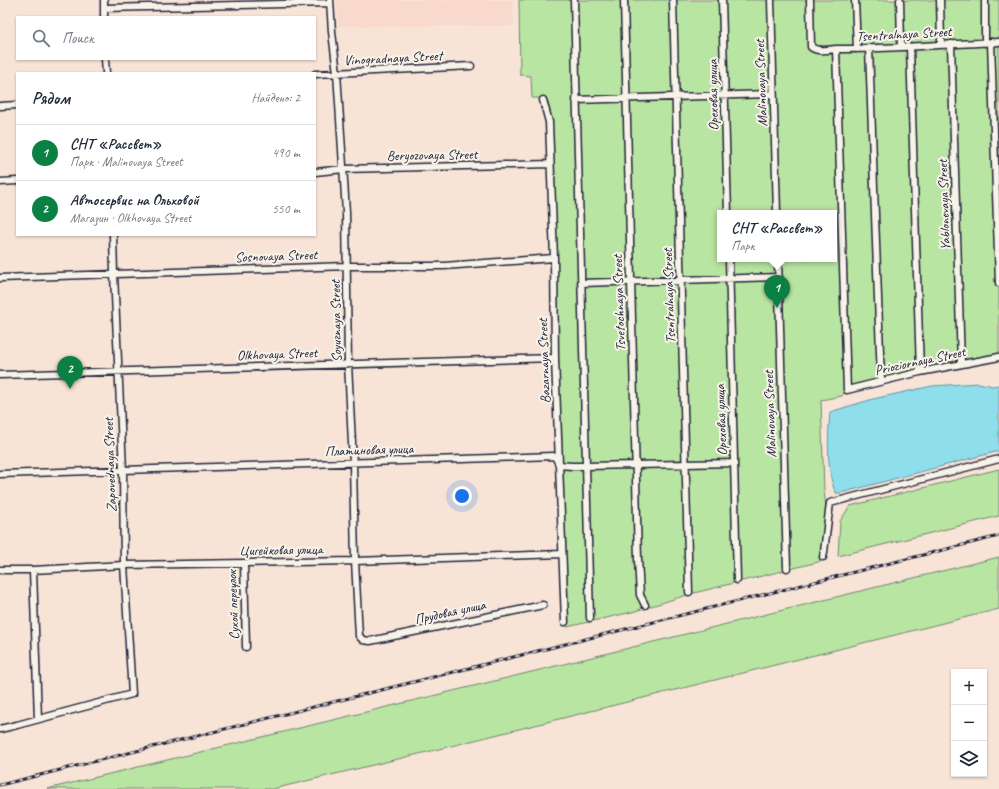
<!DOCTYPE html>
<html lang="ru">
<head>
<meta charset="utf-8">
<style>
  :root { --surface:#fff; --page:#f2f2f3; --text:#1f2937; --muted:#747a83; --line:#e0e1e3; --accent:#0b8043 }
  body { margin:0; font-family:Caveat,sans-serif; background:var(--page); color:var(--text) }
  .controls { position:absolute; right:12px; bottom:12px; display:grid; overflow:hidden; border-radius:0px; box-shadow:0 1px 3px #0004 }
  .controls button { width:36px; height:36px; display:grid; place-items:center; padding:0; border:0; border-bottom:1px solid var(--line); background:var(--surface); color:var(--text); font:20px sans-serif }
  .you { position:absolute; left:462px; top:496px; width:14px; height:14px; margin:-10px; border:3px solid #fff; border-radius:50%; background:#1a73e8; box-shadow:0 0 0 6px #1a73e833 }
  .badge { display:grid; place-items:center; width:26px; height:26px; border-radius:50%; background:var(--accent); color:#fff; font-size:13px; font-weight:700 }
  .pin { position:absolute; translate:-50% -33px; filter:drop-shadow(0 1px 2px #0008) }
  .pin::after { content:''; position:absolute; top:21px; width:14px; height:12px; background:inherit; clip-path:polygon(0 0,100% 0,50% 100%) }
  .popup { position:absolute; left:717px; top:210px; width:120px; height:52px; box-sizing:border-box; display:grid; place-content:center; border-radius:0px; background:var(--surface); filter:drop-shadow(0 1px 3px #0005); font-size:13px; white-space:nowrap; color:var(--muted) }
  .popup b { font-size:15px; color:var(--text) }
  .popup::after { content:''; position:absolute; left:50%; top:100%; margin-left:-8px; border:8px solid transparent; border-top-color:var(--surface) }
  .list { margin:0; padding:0; list-style:none }
  h2 { display:flex; justify-content:space-between; align-items:center; height:52px; margin:0; padding:0 16px; font-size:17px }
  h2 small { font-size:13px; font-weight:400; color:var(--muted) }
  .list li { display:grid; grid-template-columns:26px 1fr auto; gap:12px; align-items:center; box-sizing:border-box; height:56px; padding:0 16px; border-top:1px solid var(--line) }
  .list b { display:block; font-size:15px; white-space:nowrap }
  .list p { margin:0; font-size:13px; white-space:nowrap; color:var(--muted) }
  .list em { font-size:13px; font-style:normal; color:var(--muted) }
  .icon { flex:none; width:22px; height:22px; fill:none; stroke:currentColor; stroke-width:2; stroke-linecap:round; stroke-linejoin:round }
  .map { position:relative; flex:none; width:999px; height:789px; overflow:hidden }
  .search { position:absolute; background:var(--surface); box-shadow:0 1px 3px #0004; left:16px; top:16px; width:300px; height:44px; display:flex; align-items:center; gap:10px; box-sizing:border-box; padding:0 14px; border-radius:0px; color:var(--muted); font-size:15px }
  .panel { position:absolute; background:var(--surface); box-shadow:0 1px 3px #0004; left:16px; top:72px; width:300px; height:164px; border-radius:0px }
  .map>svg:first-child { display:block }
  .built { fill:#f8d9cb }
  .green { fill:#b9e5a2; stroke:#6e846e; fill-rule:evenodd }
  .water { fill:#8fdeec; stroke:#6393a5 }
  .lines { fill:none; stroke-linecap:round; stroke-linejoin:round }
  .street-casing { stroke:#22223b; stroke-width:9 }
  .street { stroke:#f7f3e8; stroke-width:6 }
  .rail-casing { stroke:#22223b; stroke-width:3 }
  .rail { stroke:#f7f3e8; stroke-width:1.5; stroke-dasharray:4.5; stroke-linecap:butt }
  .labels { text-anchor:middle; dominant-baseline:central; stroke-width:4; stroke-linejoin:round; paint-order:stroke }
  .street-label { font-size:14px; fill:#22223b; stroke:#f7f3e8 }
</style>
</head>
<body>
<div class="map">
<svg width="999" height="789" viewBox="0 0 999 789">
  <rect width="100%" height="100%" fill="#f8e4d7"/>
  <filter id="ink" filterUnits="userSpaceOnUse"><feTurbulence type="fractalNoise" baseFrequency=".025" numOctaves="2"/><feDisplacementMap in="SourceGraphic" scale="8" xChannelSelector="R" yChannelSelector="G"/><feConvolveMatrix kernelMatrix="1 2 1 2 8 2 1 2 1" color-interpolation-filters="sRGB"/></filter>
  <g filter="url(#ink)">
    <!-- built -->
    <path class="built" d="M337 0H513L514 26H338Z"/>
    <!-- green -->
    <path class="green" d="M519 0H999V357L847 390 842 396 821 400 824 491 827 516 823 559 818 562 690 594 632 612 567 627 565 622 549 122 543 98H532L531 76 520 75ZM720 213H834V259H720Z
      M999 469V516L838 556 840 521 850 506Z
      M999 557V609L427 752 273 789H47L515 676Z"/>
    <!-- water -->
    <path class="water" d="M978 383 993 386 999 385V451L841 493H836C826 474 828 434 830 412L873 399 932 386Z"/>
    <g class="lines">
      <!-- street casing -->
      <g class="street-casing">
        <path id="street" d="M104 0V17
          M330 0 332 32 337 73 346 212 348 364 353 463 355 561 359 636 363 640 370 641 543 605
          M574 0 590 618
          M624 0 638 559 640 595 645 605
          M673 0 689 592
          M722 0 728 213
          M771 0 777 213
          M810 0 811 47C818 52 828 50 836 49 891 49 945 44 999 42
          M855 0 857 49
          M900 0 901 47
          M940 0 941 44
          M985 0V43
          M104 8 330 3
          M991 42 999 283
          M951 44 961 364
          M910 47 920 372
          M869 48 881 381
          M836 49 847 390 920 372 999 357
          M105 59 106 73
          M315 74 471 66
          M543 100 549 122 554 258 555 358 565 622
          M576 100 773 94
          M0 106 17 105
          M315 172 344 169 550 164
          M0 182 17 181
          M729 259 737 580
          M778 259 787 568
          M0 278 347 266H444L554 258
          M581 283 779 277
          M0 375 555 358
          M0 474 553 456 556 458 559 465 572 466H586L734 463
          M823 557 824 552 830 503 999 459
          M244 563 246 647
          M0 570H33L124 565 355 561 562 554
          M33 570 38 719
          M0 729 17 725 132 694 124 565 123 470 114 274 113 235"/>
      </g>
      <!-- street -->
      <use href="#street" class="street"/>
      <!-- rail casing -->
      <g class="rail-casing">
        <path id="rail" d="M0 785 999 536"/>
      </g>
      <!-- rail -->
      <use href="#rail" class="rail"/>
    </g>
  </g>
  <g class="labels">
    <!-- street labels -->
    <g class="street-label">
      <text transform="translate(904 34) rotate(-3)">Tsentralnaya Street</text>
      <text transform="translate(393 58) rotate(-3)">Vinogradnaya Street</text>
      <text transform="translate(761 83) rotate(-92)">Malinovaya Street</text>
      <text transform="translate(713 95) rotate(-91)">Ореховая улица</text>
      <text transform="translate(432 155) rotate(-1)">Beryozovaya Street</text>
      <text transform="translate(944 205) rotate(-92)">Yablonevaya Street</text>
      <text transform="translate(276 256) rotate(-2)">Sosnovaya Street</text>
      <text transform="translate(669 296) rotate(-92)">Tsentralnaya Street</text>
      <text transform="translate(619 303) rotate(-92)">Tsvetochnaya Street</text>
      <text transform="translate(336 321) rotate(-91)">Soyuznaya Street</text>
      <text transform="translate(277 354) rotate(-2)">Olkhovaya Street</text>
      <text transform="translate(544 361) rotate(-92)">Bazarnaya Street</text>
      <text transform="translate(920 361) rotate(-12)">Prioziornaya Street</text>
      <text transform="translate(770 414) rotate(-92)">Malinovaya Street</text>
      <text transform="translate(721 420) rotate(-92)">Ореховая улица</text>
      <text transform="translate(369 450) rotate(-2)">Платиновая улица</text>
      <text transform="translate(110 465) rotate(-92)">Zapovednaya Street</text>
      <text transform="translate(281 550) rotate(-1)">Цигейковая улица</text>
      <text transform="translate(233 605) rotate(-92)">Сухой переулок</text>
      <text transform="translate(450 612) rotate(-12)">Прудовая улица</text>
    </g>
  </g>
</svg>
<div class="controls">
<button>+</button>
<button>−</button>
<button><svg class="icon" aria-label="layers" viewBox="0 0 24 24"><path d="M12 4l9 5-9 5-9-5zM3 14l9 5 9-5"/></svg></button>
</div>
<div class="you"></div>
<div class="pin badge" style="left:777px;top:308px">1</div>
<div class="popup"><b>СНТ «Рассвет»</b>Парк</div>
<div class="pin badge" style="left:70px;top:389px">2</div>
<div class="search"><svg class="icon" aria-label="search" viewBox="0 0 24 24"><circle cx="10" cy="10" r="6"/><path d="M15 15l6 6"/></svg>Поиск</div>
<section class="panel">
<h2>Рядом<small>Найдено: 2</small></h2>
<ul class="list">
<li><span class="badge">1</span><div><b>СНТ «Рассвет»</b><p>Парк · Malinovaya Street</p></div><em>490 m</em></li>
<li><span class="badge">2</span><div><b>Автосервис на Ольховой</b><p>Магазин · Olkhovaya Street</p></div><em>550 m</em></li>
</ul>
</section>
</div>
</body>
</html>
